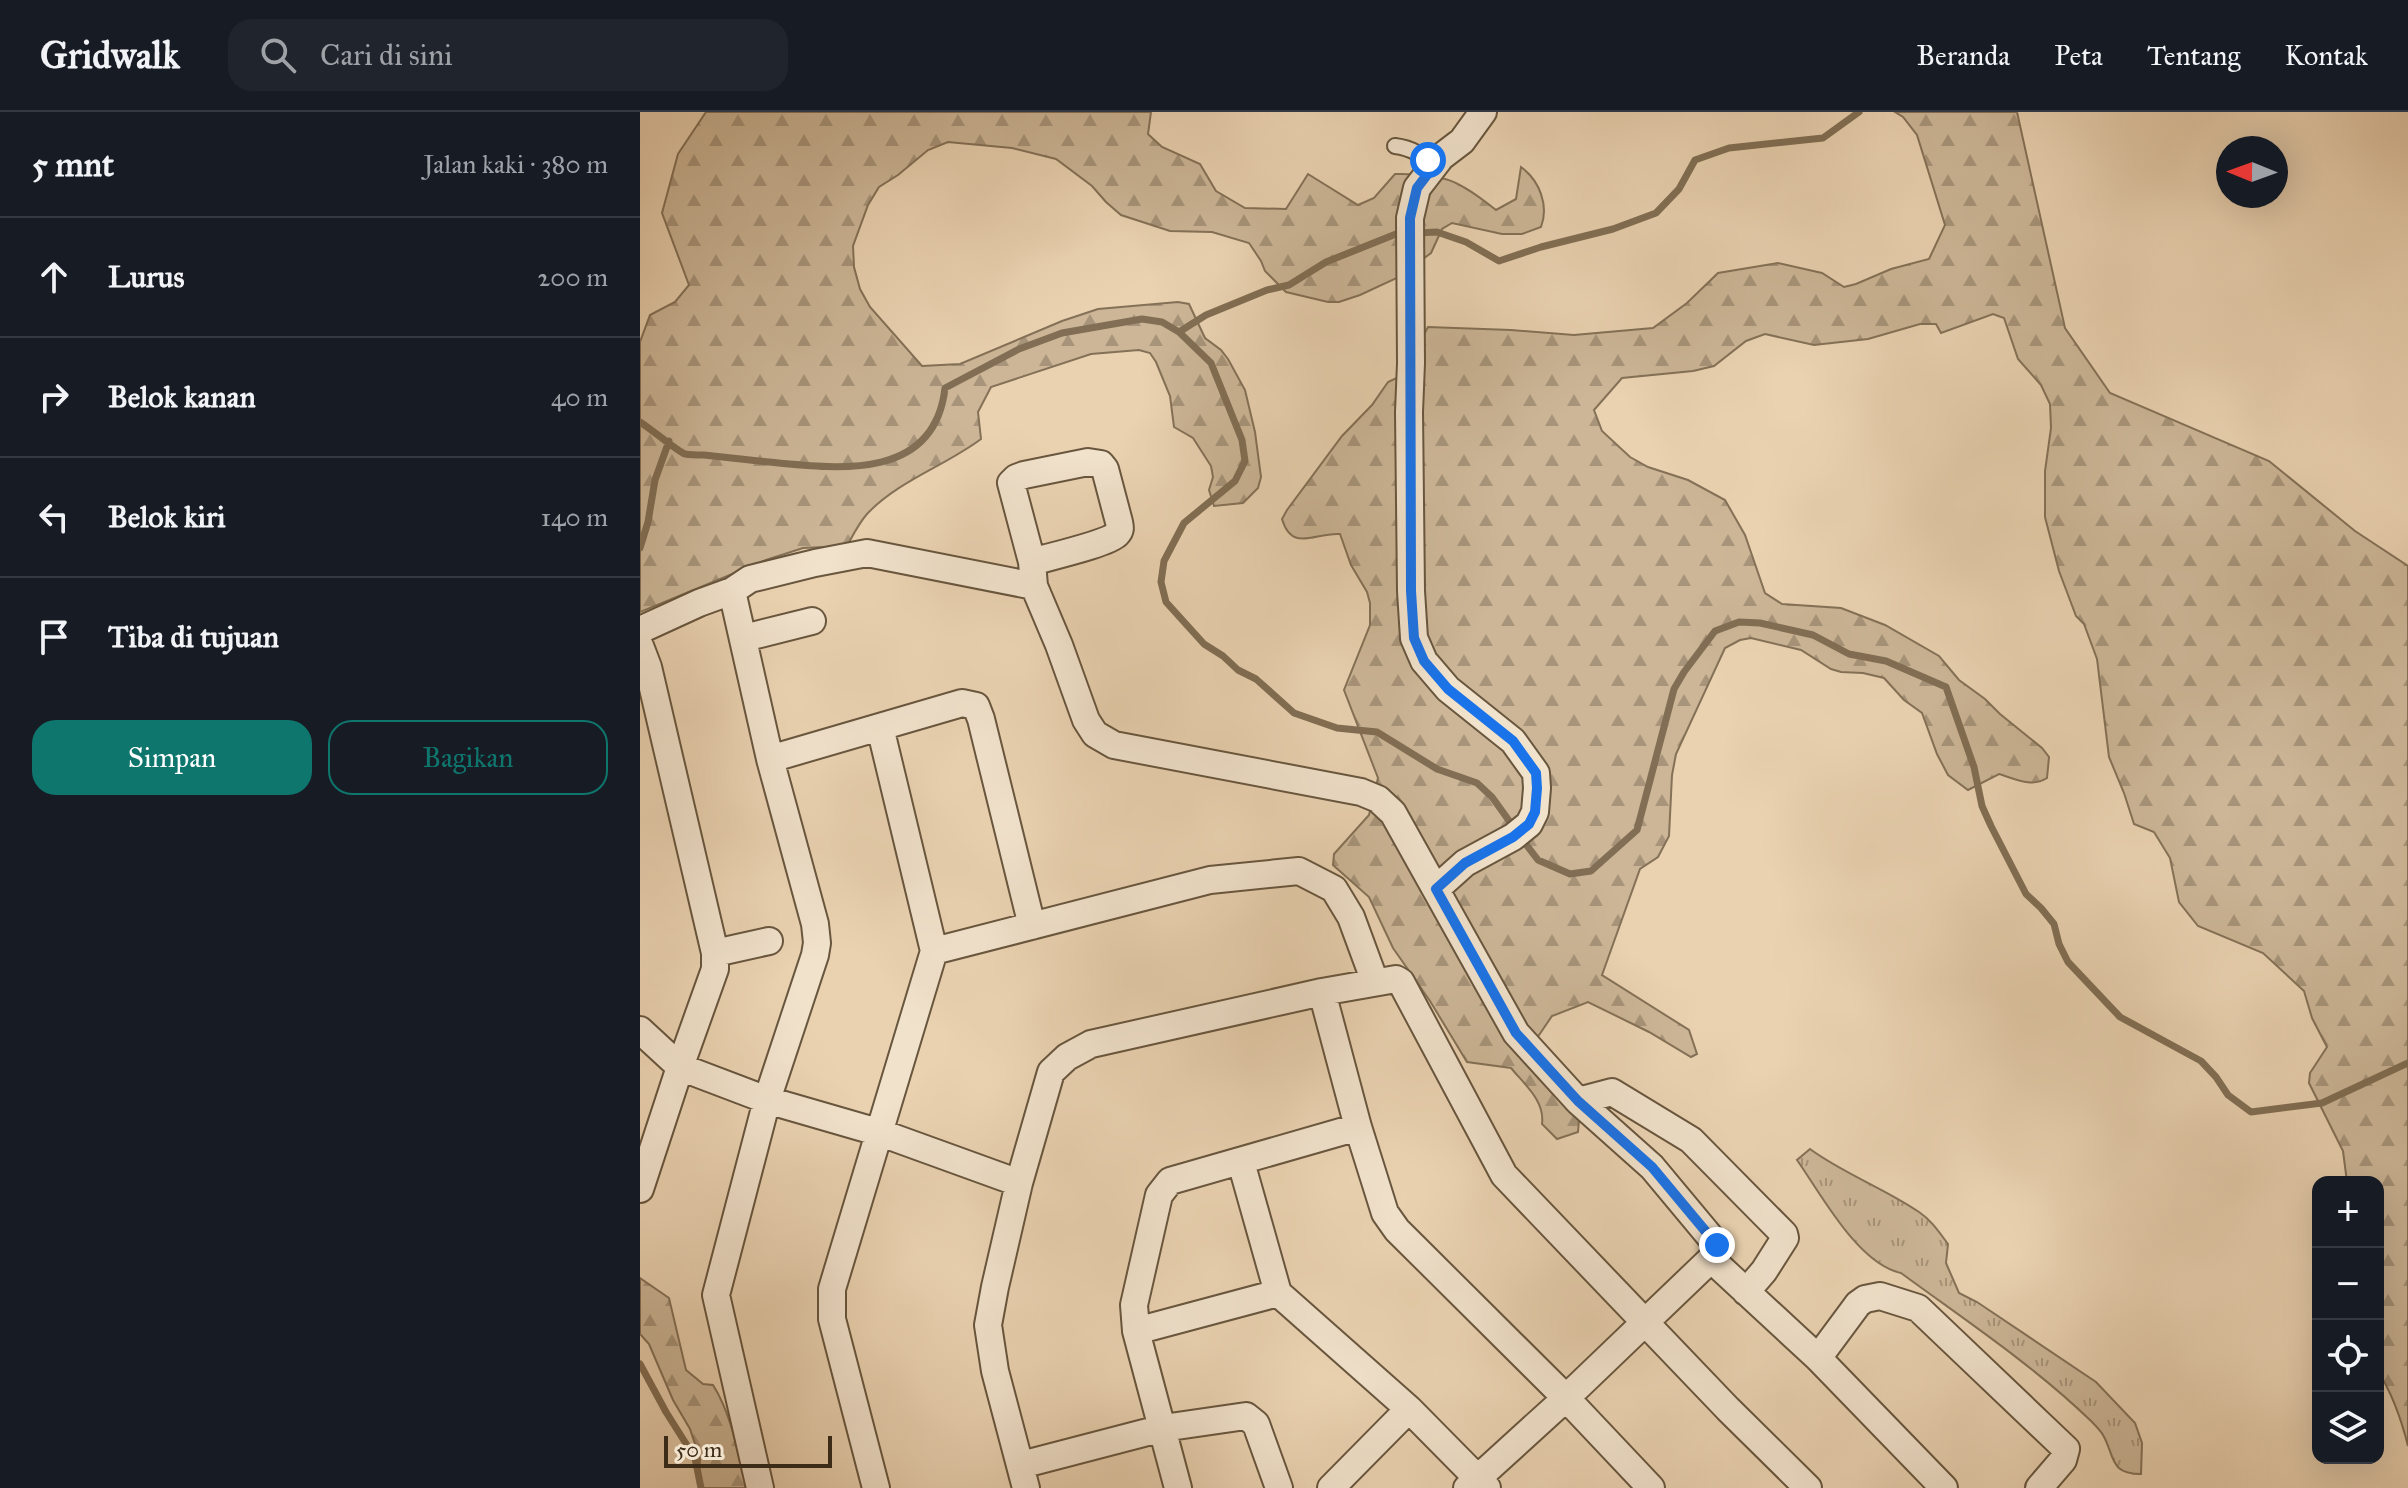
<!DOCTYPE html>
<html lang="id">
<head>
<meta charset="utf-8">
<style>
  :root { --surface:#171b24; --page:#20242c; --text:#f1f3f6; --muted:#9ea1a6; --line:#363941; --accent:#0f766e }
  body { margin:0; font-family:"IM FELL Great Primer",serif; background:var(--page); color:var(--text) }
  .controls { position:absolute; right:24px; bottom:24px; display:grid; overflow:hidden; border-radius:16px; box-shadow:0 8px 32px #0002 }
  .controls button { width:72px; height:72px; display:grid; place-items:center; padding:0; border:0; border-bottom:2px solid var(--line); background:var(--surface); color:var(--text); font:40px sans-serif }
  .compass { position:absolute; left:1576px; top:24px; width:72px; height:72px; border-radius:50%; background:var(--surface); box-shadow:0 8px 32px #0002; rotate:271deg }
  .scale { position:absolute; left:24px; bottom:20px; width:168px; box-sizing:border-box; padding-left:8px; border:4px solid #3c2c17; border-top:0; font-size:22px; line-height:28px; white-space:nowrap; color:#3c2c17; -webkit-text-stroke:6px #f1e2cc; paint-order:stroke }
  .stop { position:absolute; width:24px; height:24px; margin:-18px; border:6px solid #1a73e8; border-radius:50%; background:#fff }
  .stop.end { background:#1a73e8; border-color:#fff; box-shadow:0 2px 8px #0008 }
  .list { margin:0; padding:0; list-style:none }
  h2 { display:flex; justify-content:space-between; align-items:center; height:104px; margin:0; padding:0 32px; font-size:34px }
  h2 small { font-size:26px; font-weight:400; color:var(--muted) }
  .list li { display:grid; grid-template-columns:52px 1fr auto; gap:24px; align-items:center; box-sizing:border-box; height:120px; padding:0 32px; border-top:2px solid var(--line) }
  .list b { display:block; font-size:30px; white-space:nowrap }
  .list em { font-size:26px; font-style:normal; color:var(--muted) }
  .actions { display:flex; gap:16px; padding:24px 32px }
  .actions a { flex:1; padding:18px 0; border:2px solid var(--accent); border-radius:24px; text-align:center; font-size:28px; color:var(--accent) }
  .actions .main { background:var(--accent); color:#fff }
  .icon { flex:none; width:44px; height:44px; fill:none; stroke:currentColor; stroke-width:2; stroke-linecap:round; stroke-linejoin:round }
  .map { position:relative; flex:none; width:1768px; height:1376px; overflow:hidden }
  header { display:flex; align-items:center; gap:48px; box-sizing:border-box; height:112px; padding:0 40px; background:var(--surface); border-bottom:2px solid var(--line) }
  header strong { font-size:38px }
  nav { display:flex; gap:44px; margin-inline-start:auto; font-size:28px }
  .search { width:560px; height:72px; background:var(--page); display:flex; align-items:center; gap:20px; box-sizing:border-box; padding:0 28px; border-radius:24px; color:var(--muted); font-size:30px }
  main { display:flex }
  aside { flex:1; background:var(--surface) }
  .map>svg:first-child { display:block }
  .grass { fill:url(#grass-tufts); stroke:#847157; stroke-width:2 }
  .forest { fill:url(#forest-firs); stroke:#847157; stroke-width:2 }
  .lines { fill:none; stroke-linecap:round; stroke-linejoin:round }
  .stream { stroke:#816e54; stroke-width:7 }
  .lane-casing { stroke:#68563e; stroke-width:18 }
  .street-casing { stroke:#68563e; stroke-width:30 }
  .lane { stroke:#f1e2cc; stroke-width:14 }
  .street { stroke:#f1e2cc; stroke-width:26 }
  .route { stroke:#1a73e8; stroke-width:10 }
</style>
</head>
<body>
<header>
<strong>Gridwalk</strong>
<div class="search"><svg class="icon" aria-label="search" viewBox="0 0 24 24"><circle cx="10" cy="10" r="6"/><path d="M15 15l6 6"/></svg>Cari di sini</div>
<nav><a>Beranda</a><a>Peta</a><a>Tentang</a><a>Kontak</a></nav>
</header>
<main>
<aside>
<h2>5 mnt<small>Jalan kaki · 380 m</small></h2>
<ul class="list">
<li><svg class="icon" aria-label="ahead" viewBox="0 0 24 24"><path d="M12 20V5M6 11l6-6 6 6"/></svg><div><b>Lurus</b></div><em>200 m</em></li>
<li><svg class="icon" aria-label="right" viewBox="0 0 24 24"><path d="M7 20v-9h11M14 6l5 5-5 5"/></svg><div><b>Belok kanan</b></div><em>40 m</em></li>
<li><svg class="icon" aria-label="left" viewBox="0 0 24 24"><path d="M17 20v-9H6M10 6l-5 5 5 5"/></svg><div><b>Belok kiri</b></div><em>140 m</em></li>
<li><svg class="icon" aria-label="arrive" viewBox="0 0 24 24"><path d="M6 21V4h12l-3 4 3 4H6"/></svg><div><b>Tiba di tujuan</b></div></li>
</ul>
<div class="actions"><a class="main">Simpan</a><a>Bagikan</a></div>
</aside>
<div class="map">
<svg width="1768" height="1376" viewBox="0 0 1768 1376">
  <defs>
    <pattern id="grass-tufts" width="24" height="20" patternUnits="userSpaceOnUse" patternTransform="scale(2)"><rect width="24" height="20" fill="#ccb697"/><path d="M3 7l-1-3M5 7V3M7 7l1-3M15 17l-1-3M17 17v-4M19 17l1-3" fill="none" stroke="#a7947a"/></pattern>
    <pattern id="forest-firs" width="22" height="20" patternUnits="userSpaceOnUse" patternTransform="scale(2)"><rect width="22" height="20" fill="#ccb697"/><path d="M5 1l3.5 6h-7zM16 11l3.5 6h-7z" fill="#a7947a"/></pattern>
  </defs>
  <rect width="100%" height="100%" fill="#ead2b1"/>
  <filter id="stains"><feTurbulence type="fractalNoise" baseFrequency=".0025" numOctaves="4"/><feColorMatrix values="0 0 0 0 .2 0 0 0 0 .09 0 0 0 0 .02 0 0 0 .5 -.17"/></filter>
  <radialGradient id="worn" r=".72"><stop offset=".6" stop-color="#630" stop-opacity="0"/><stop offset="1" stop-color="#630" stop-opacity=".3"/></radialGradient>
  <!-- grass -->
  <path class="grass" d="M1170 1037C1204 1062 1244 1076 1279 1100 1291 1108 1299 1120 1308 1132L1306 1151 1319 1181 1337 1190 1456 1270 1495 1311 1502 1331 1501 1362C1469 1362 1475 1344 1463 1323 1460 1318 1455 1313 1451 1309 1393 1253 1325 1208 1261 1161 1218 1152 1181 1082 1157 1048Z"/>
  <!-- forest -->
  <path class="forest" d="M66 0H511L508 22 522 35 560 52 576 79 605 96 646 97 668 62 718 93 734 86 755 62C804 61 818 68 856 98L876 87 881 55C900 69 909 94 901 115L882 122H862L812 111 802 117 791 141 759 165 720 183 699 190H688L646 180 625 159 621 149 609 131 572 120 530 119 481 103 466 90 452 74 416 47 372 36 308 30 288 38 258 63 239 75 228 93 213 134 214 155 220 177 230 195 282 254 320 252 422 209 458 197 538 190 549 192 565 226 581 238 588 247 605 278 615 320 621 365 618 376 603 391 574 394 569 378 573 365 571 354 553 326 534 315 530 284 516 250 510 241 499 238 451 242 351 275 338 300 341 327C305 354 258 369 227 402 219 411 213 423 207 434L163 436 126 448 0 500V230L10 203 35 190 49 173 22 101 38 42Z
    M1255 0H1377L1425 216 1470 281 1629 349 1715 419 1768 454V1334C1761 1306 1753 1283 1738 1259V1070H1707L1703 1039 1669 971 1670 961 1687 935 1672 906 1664 879 1623 841 1558 814 1539 790 1530 746 1514 720 1494 712 1484 681 1469 645 1457 547 1444 512 1436 504 1419 459 1405 405V359L1411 316 1410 292 1401 273 1378 247 1364 206 1353 202 1301 221 1296 212H1280L1228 227 1174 233 1125 222 1106 229 1074 254 1053 259 982 266 954 298 962 319 990 345 1008 355 1048 368 1085 388 1105 423 1125 481 1142 492 1201 496 1245 513 1299 544 1319 568 1345 587 1360 602 1402 636 1409 645 1407 666C1391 676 1376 667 1359 662L1328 678 1308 663 1297 642 1282 601 1264 588 1244 566 1223 561 1201 560 1191 557 1161 538 1111 526 1100 528 1085 536 1036 642 1032 663 1029 724 1018 745 1000 757 962 863 1049 918 1057 942 1051 945 1009 920 948 890 912 904 897 926 921 982 939 1008 938 1020 917 1027 902 1012C905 989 885 973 871 956L827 950 790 889 753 836 729 785 693 753 694 742 729 703 738 666 704 578 730 513V491L727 480 711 453 700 422C675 420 652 441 642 407L647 398 702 324 732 293 748 270 761 264 788 215 871 218 934 223 1013 216 1047 191 1078 161 1138 151 1182 161 1204 175 1216 172 1251 157 1289 147 1305 113 1277 23 1263 5Z
    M0 1166 29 1186 46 1258 63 1272 73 1273C92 1303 98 1342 107 1376H59L60 1347 50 1317 33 1288 9 1232 0 1222Z"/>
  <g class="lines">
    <!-- stream -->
    <path class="stream" d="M539 220 566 203 627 178 649 173 686 150 756 122 797 120 826 130 859 149 901 135 973 117 1016 101 1039 77 1055 48 1089 36 1183 26 1219 0
      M0 310C10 316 37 339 45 342 51 343 58 343 64 343 82 345 101 347 119 349 190 356 294 373 305 276L379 237 422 221 502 207 522 210 539 220 571 251 602 328 605 349 595 369 544 411 524 449 521 470 526 490 564 532 583 544 598 558 616 567 654 601 697 616 737 620 797 657 837 671 852 685 875 717
      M0 436 8 410 15 368 29 329
      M882 727 898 748 930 762 951 759 997 718 1034 577 1044 560 1075 519 1099 510 1120 511 1173 523 1209 542 1246 549 1306 575 1334 655 1342 694 1351 714 1386 782 1401 796 1414 812 1419 832 1428 850 1480 905 1561 949 1576 965 1588 983 1611 1000 1682 991 1768 951
      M0 1252 26 1300 55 1346 61 1376"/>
    <!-- lane casing -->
    <g class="lane-casing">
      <path id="lane" d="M755 34C771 36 783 42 793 55"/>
    </g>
    <!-- street casing -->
    <g class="street-casing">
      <path id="street" d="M392 450 371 371 376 366 384 363 448 350 461 352 465 357 479 410C480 415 481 418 477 422 467 432 408 445 392 450L394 474
        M92 479 130 647 175 812 177 831 175 843 127 988 76 1183 120 1376
        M0 518 59 491 92 479 110 467 175 451 227 441 394 474 419 533 446 608 455 622 474 633 721 680 738 687 753 701 876 921 938 989 1012 1055 1077 1133 1071 1147 926 1286 827 1376
        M104 526 172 509
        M0 534 8 555 75 841V857L40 955 0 1077
        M240 615 294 839
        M130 647 322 591 336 594 341 607 392 814
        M796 777 825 751 873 725 889 712 895 700 897 676 896 661 873 629 808 577 784 549 774 526 771 479 769 300 771 251 770 106 777 76 801 45 822 29 843 0
        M75 841 129 829
        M682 880 718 1015 745 1101 757 1118 926 1286 1011 1376
        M0 918 40 955 127 988 241 1021 379 1071
        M938 989 972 980 1051 1028 1144 1122 1145 1126 1124 1159 1106 1180
        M601 1050 638 1181 769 1297 847 1376
        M1071 1147 1178 1246 1304 1376
        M496 1219 638 1181
        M1178 1246 1218 1192 1225 1187 1240 1184 1278 1196 1426 1337 1423 1348 1399 1376
        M381 1353 523 1316 606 1304 616 1312 639 1376
        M236 1376 192 1207V1177L294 839 570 768 659 759 694 777 711 805 735 870
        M386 1376 355 1259 348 1213 355 1175 379 1071 411 960 427 945 451 932 682 880 756 867 761 870 864 1063 1088 1297 1168 1376
        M538 1376 496 1219 494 1193 519 1083 530 1069 718 1015
        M691 1376 769 1297"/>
    </g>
    <!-- lane -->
    <use href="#lane" class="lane"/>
    <!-- street -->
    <use href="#street" class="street"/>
  </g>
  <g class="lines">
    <!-- route -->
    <path class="route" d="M788 48 793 55 777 76 770 106 771 479 774 526 784 549 808 577 873 629 896 661 897 676 895 700 889 712 873 725 825 751 796 777 876 921 938 989 1012 1055 1077 1133"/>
  </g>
  <rect width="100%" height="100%" filter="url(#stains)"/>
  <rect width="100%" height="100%" fill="url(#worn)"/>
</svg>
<div class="controls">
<button>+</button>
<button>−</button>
<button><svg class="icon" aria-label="locate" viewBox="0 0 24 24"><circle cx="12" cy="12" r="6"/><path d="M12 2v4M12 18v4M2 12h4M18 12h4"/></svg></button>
<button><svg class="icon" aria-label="layers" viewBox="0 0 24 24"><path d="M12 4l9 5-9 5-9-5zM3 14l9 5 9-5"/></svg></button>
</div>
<svg class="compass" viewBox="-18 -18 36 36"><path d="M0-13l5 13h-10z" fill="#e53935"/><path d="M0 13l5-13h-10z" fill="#9ea1a6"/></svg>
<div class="scale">50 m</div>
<div class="stop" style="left:788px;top:48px"></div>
<div class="stop end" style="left:1077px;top:1133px"></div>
</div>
</main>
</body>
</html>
